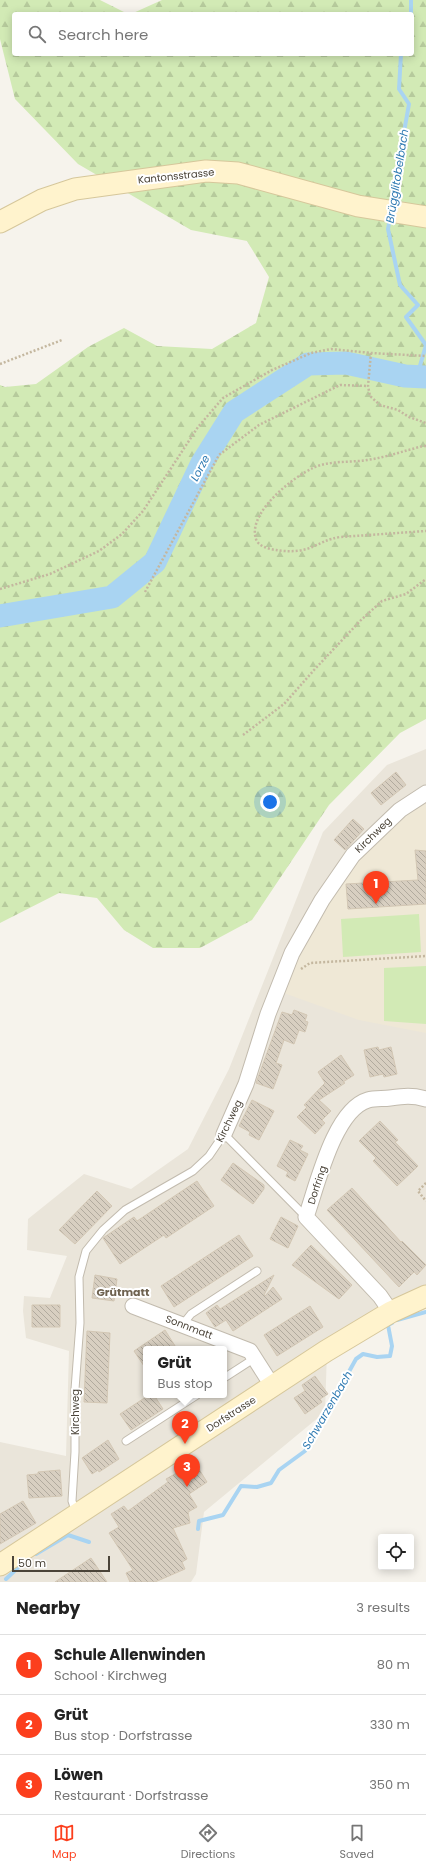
<!DOCTYPE html>
<html lang="en">
<head>
<meta charset="utf-8">
<style>
  :root { --surface:#fff; --page:#f6f6f6; --text:#222; --muted:#767676; --line:#e0e0e0; --accent:#fc3f1d }
  body { margin:0; font-family:Poppins,sans-serif; background:var(--page); color:var(--text) }
  .controls { position:absolute; right:12px; bottom:12px; display:grid; overflow:hidden; border-radius:4px; box-shadow:0 2px 10px #0003 }
  .controls button { width:36px; height:36px; display:grid; place-items:center; padding:0; border:0; border-bottom:1px solid var(--line); background:var(--surface); color:var(--text); font:20px sans-serif }
  .scale { position:absolute; left:12px; bottom:10px; width:98px; box-sizing:border-box; padding-left:4px; border:2px solid #4b4439; border-top:0; font-size:11px; line-height:14px; white-space:nowrap; color:#4b4439; -webkit-text-stroke:3px #fff; paint-order:stroke }
  .you { position:absolute; left:270px; top:802px; width:14px; height:14px; margin:-10px; border:3px solid #fff; border-radius:50%; background:#1a73e8; box-shadow:0 0 0 6px #1a73e833 }
  .badge { display:grid; place-items:center; width:26px; height:26px; border-radius:50%; background:var(--accent); color:#fff; font-size:13px; font-weight:700 }
  .pin { position:absolute; translate:-50% -33px; filter:drop-shadow(0 1px 2px #0008) }
  .pin::after { content:''; position:absolute; top:21px; width:14px; height:12px; background:inherit; clip-path:polygon(0 0,100% 0,50% 100%) }
  .popup { position:absolute; left:143px; top:1346px; width:84px; height:52px; box-sizing:border-box; display:grid; place-content:center; border-radius:4px; background:var(--surface); filter:drop-shadow(0 1px 3px #0005); font-size:13px; white-space:nowrap; color:var(--muted) }
  .popup b { font-size:15px; color:var(--text) }
  .popup::after { content:''; position:absolute; left:50%; top:100%; margin-left:-8px; border:8px solid transparent; border-top-color:var(--surface) }
  .list { margin:0; padding:0; list-style:none }
  h2 { display:flex; justify-content:space-between; align-items:center; height:52px; margin:0; padding:0 16px; font-size:17px }
  h2 small { font-size:13px; font-weight:400; color:var(--muted) }
  .list li { display:grid; grid-template-columns:26px 1fr auto; gap:12px; align-items:center; box-sizing:border-box; height:60px; padding:0 16px; border-top:1px solid var(--line) }
  .list b { display:block; font-size:15px; white-space:nowrap }
  .list p { margin:0; font-size:13px; white-space:nowrap; color:var(--muted) }
  .list em { font-size:13px; font-style:normal; color:var(--muted) }
  .icon { flex:none; width:22px; height:22px; fill:none; stroke:currentColor; stroke-width:2; stroke-linecap:round; stroke-linejoin:round }
  .map { position:relative; flex:none; width:426px; height:1582px; overflow:hidden }
  .search { position:absolute; background:var(--surface); box-shadow:0 2px 10px #0003; left:12px; right:12px; top:12px; height:44px; display:flex; align-items:center; gap:10px; box-sizing:border-box; padding:0 14px; border-radius:4px; color:var(--muted); font-size:15px }
  .sheet { height:232px; background:var(--surface) }
  nav { display:flex; justify-content:space-around; align-items:center; box-sizing:border-box; height:56px; border-top:1px solid var(--line); background:var(--surface); font-size:11px; color:var(--muted) }
  nav a { display:grid; justify-items:center; gap:2px }
  nav .on { color:var(--accent) }
  .map>svg:first-child { display:block }
  .residential { fill:#eae5da; fill-rule:evenodd }
  .education { fill:#efe8d6 }
  .forest { fill:url(#forest-firs) }
  .green { fill:#d2eab5 }
  .lines { fill:none; stroke-linecap:round; stroke-linejoin:round }
  .stream { stroke:#a9d4f2; stroke-width:4 }
  .river { stroke:#a9d4f2; stroke-width:23 }
  .building { fill:url(#building-back-hatch); stroke:#d3c7b4 }
  .lane-casing { stroke:#c2bbae; stroke-width:9 }
  .street-casing { stroke:#c2bbae; stroke-width:17 }
  .secondary-casing { stroke:#d6c79b; stroke-width:23 }
  .path { stroke:#c4b79f; stroke-width:2.5; stroke-dasharray:2 2; stroke-linecap:butt }
  .lane { stroke:#fff; stroke-width:7 }
  .street { stroke:#fff; stroke-width:15 }
  .secondary { stroke:#fff3cd; stroke-width:21 }
  .labels { text-anchor:middle; dominant-baseline:central; stroke-width:4; stroke-linejoin:round; paint-order:stroke }
  .street-label { font-size:10px; fill:#4b4439; stroke:#fff }
  .water-label { font-size:11px; font-style:italic; fill:#2e7ab2; stroke:#fff }
  .neighbourhood-label { font-size:11px; font-weight:bold; fill:#6e6250; stroke:#fff }
</style>
</head>
<body>
<div class="map">
<svg width="426" height="1582" viewBox="0 0 426 1582">
  <defs>
    <pattern id="forest-firs" width="22" height="20" patternUnits="userSpaceOnUse"><rect width="22" height="20" fill="#d2eab5"/><path d="M5 1l3.5 6h-7zM16 11l3.5 6h-7z" fill="#b6ca9c"/></pattern>
    <pattern id="building-back-hatch" width="6" height="6" patternUnits="userSpaceOnUse"><rect width="6" height="6" fill="#d8cfc1"/><path d="M-1 5l2 2M0 0l6 6M5-1l2 2" fill="none" stroke="#b1aa9e"/></pattern>
  </defs>
  <rect width="100%" height="100%" fill="#f6f3ec"/>
  <!-- residential -->
  <path class="residential" d="M426 749V1296L327 1351 325 1412 204 1512 196 1574 191 1582H0V1442L66 1456 69 1351 26 1338 23 1311 24 1296 50 1298 67 1256 27 1250 28 1219 84 1174 131 1189 188 1149 229 1069 323 832 387 765ZM146 1349H224V1395H146Z"/>
  <!-- education -->
  <path class="education" d="M426 799V1033L359 1020 281 992 300 948 353 860 384 831Z"/>
  <!-- forest -->
  <path class="forest" d="M0 0H100L128 14H14V54H412V14H131L162 0H426V719L400 733 329 805 252 920 200 948H153L124 930 97 898 59 893 0 923V385L5 387 36 384 88 347 124 328 157 346 212 349 256 323 269 277 247 241 191 230 78 164 15 99 0 39Z"/>
  <!-- green -->
  <path class="green" d="M419 914 421 952 343 957 341 919Z
    M426 966V1024L384 1021V968Z"/>
  <g class="lines">
    <!-- stream -->
    <path class="stream" d="M411 14V0
      M391 205 409 104 399 89 401 54
      M390 218 388 229 400 285 418 305 406 317 426 345 417 376
      M397 1320 426 1312
      M198 1529 199 1521 223 1515 241 1486 257 1487 271 1483 279 1470 305 1451 356 1359 363 1354 377 1357 390 1356 392 1346 388 1325 392 1323
      M36 1554 68 1535 89 1542
      M6 1579 28 1558"/>
    <!-- river -->
    <path class="river" d="M0 616 112 597 155 562 202 463 234 412 308 364 346 363 405 376 426 377"/>
  </g>
  <!-- building -->
  <path class="building" d="M396 772 406 785 381 805 371 793Z
    M353 819 364 829 345 850 334 840Z
    M415 850 426 851V904L348 909 346 884 418 880Z
    M294 1010 307 1015 305 1021 308 1022 305 1032 299 1030 294 1044 284 1040 276 1063 282 1065 273 1089 256 1083 282 1012 292 1015Z
    M378 1047 379 1050 391 1047 397 1074 384 1077 383 1074 370 1077 364 1050Z
    M341 1055 354 1075 343 1082 345 1083 319 1100 331 1111 322 1120 325 1123 315 1134 297 1117 307 1107 304 1105 325 1083 318 1072Z
    M252 1100 274 1111 259 1140 249 1135 250 1132 239 1126Z
    M380 1121 398 1140 395 1142 418 1166 397 1186 373 1161 376 1158 359 1141Z
    M290 1140 303 1146 300 1150 308 1154 295 1181 286 1176 288 1172 277 1166Z
    M233 1163 264 1185V1189L253 1204 221 1180Z
    M197 1181 214 1206 166 1238 164 1235 120 1264 103 1238 134 1217 137 1221Z
    M352 1188 401 1242 402 1241 426 1265 417 1275 414 1272 399 1287 327 1210Z
    M97 1191 112 1206 75 1244 59 1230Z
    M281 1217 298 1226 288 1248 270 1239Z
    M239 1235 253 1256 174 1307 161 1286Z
    M311 1245 352 1285 339 1299 292 1265Z
    M95 1275 117 1279 114 1301 92 1298Z
    M274 1275 264 1295 265 1296 273 1287 282 1299 233 1331 226 1320 215 1327 206 1313 217 1305 220 1309Z
    M32 1305H60V1327H32Z
    M310 1306 323 1327 277 1356 264 1335Z
    M165 1330 177 1349H146V1369L134 1351Z
    M87 1331 110 1333 107 1403 84 1402Z
    M315 1376 328 1394 320 1399 322 1402 305 1414 294 1398 305 1391 302 1385Z
    M149 1395H154L163 1409 131 1430 120 1414Z
    M108 1440 119 1459 99 1472 98 1470 92 1474 82 1458Z
    M197 1466 207 1482 189 1494 197 1507 188 1512 190 1523 173 1528 187 1559 182 1562 185 1569 155 1582H130L126 1573 133 1570 109 1533 119 1527 111 1514 124 1506 128 1511 168 1482 166 1479 182 1470 185 1474Z
    M60 1470 62 1496 29 1498 27 1475 38 1474V1472Z
    M23 1501 36 1523 0 1544V1514Z
    M91 1558 107 1582H55Z"/>
  <g class="lines">
    <!-- lane casing -->
    <g class="lane-casing">
      <path id="lane" d="M183 1324 191 1314 257 1271
        M224 1378 255 1358
        M126 1441 197 1395
        M76 1513 72 1501 75 1452V1389L80 1323 79 1277 86 1251 103 1230 125 1210 193 1171 209 1156 224 1134 306 1217"/>
    </g>
    <!-- street casing -->
    <g class="street-casing">
      <path id="street" d="M224 1134 246 1084 268 1014 292 953 322 900 353 855 400 810 426 793
        M133 1306 250 1351 273 1387
        M391 1312 380 1296 306 1217C317 1186 334 1110 368 1100 375 1098 383 1099 390 1098 404 1096 412 1095 426 1099"/>
    </g>
    <!-- secondary casing -->
    <g class="secondary-casing">
      <path id="secondary" d="M0 222 42 200 75 189 206 171 238 173 358 206 426 217
        M0 1565 326 1351 391 1312 426 1296"/>
    </g>
    <!-- path -->
    <path class="path" d="M371 353 368 386 370 396 380 405 398 410 409 417 426 423
      M0 364 62 340
      M426 446C420 446 414 449 408 450 395 454 381 458 367 460 349 463 330 460 313 468 293 477 247 513 256 539 258 546 268 549 276 550 288 552 303 552 314 546 324 542 328 539 340 537L426 531
      M0 589 50 574 99 551 122 534 143 511 198 427 223 398 272 370 311 353 331 349 371 353 426 356
      M145 592 219 455 259 425 340 385 368 386
      M243 735 284 704 314 670 361 620 382 601 406 594 426 579
      M301 969 310 963 426 956
      M426 1183 418 1191 426 1201"/>
    <!-- lane -->
    <use href="#lane" class="lane"/>
    <!-- street -->
    <use href="#street" class="street"/>
    <!-- secondary -->
    <use href="#secondary" class="secondary"/>
  </g>
  <g class="labels">
    <!-- street labels -->
    <g class="street-label">
      <text transform="translate(176 176) rotate(-6)">Kantonsstrasse</text>
      <text transform="translate(373 835) rotate(-44)">Kirchweg</text>
      <text transform="translate(229 1121) rotate(-64)">Kirchweg</text>
      <text transform="translate(317 1185) rotate(-72)">Dorfring</text>
      <text transform="translate(189 1327) rotate(21)">Sonnmatt</text>
      <text transform="translate(75 1412) rotate(-90)">Kirchweg</text>
      <text transform="translate(231 1414) rotate(-33)">Dorfstrasse</text>
    </g>
    <!-- water labels -->
    <g class="water-label">
      <text transform="translate(397 176) rotate(-81)">Brügglitobelbach</text>
      <text transform="translate(200 468) rotate(-62)">Lorze</text>
      <text transform="translate(327 1410) rotate(-60)">Schwarzenbach</text>
    </g>
    <!-- neighbourhood labels -->
    <g class="neighbourhood-label">
      <text x="123" y="1292">Grütmatt</text>
    </g>
  </g>
</svg>
<div class="controls">
<button><svg class="icon" aria-label="locate" viewBox="0 0 24 24"><circle cx="12" cy="12" r="6"/><path d="M12 2v4M12 18v4M2 12h4M18 12h4"/></svg></button>
</div>
<div class="scale">50 m</div>
<div class="you"></div>
<div class="pin badge" style="left:376px;top:904px">1</div>
<div class="pin badge" style="left:185px;top:1444px">2</div>
<div class="popup"><b>Grüt</b>Bus stop</div>
<div class="pin badge" style="left:187px;top:1487px">3</div>
<div class="search"><svg class="icon" aria-label="search" viewBox="0 0 24 24"><circle cx="10" cy="10" r="6"/><path d="M15 15l6 6"/></svg>Search here</div>
</div>
<section class="sheet">
<h2>Nearby<small>3 results</small></h2>
<ul class="list">
<li><span class="badge">1</span><div><b>Schule Allenwinden</b><p>School · Kirchweg</p></div><em>80 m</em></li>
<li><span class="badge">2</span><div><b>Grüt</b><p>Bus stop · Dorfstrasse</p></div><em>330 m</em></li>
<li><span class="badge">3</span><div><b>Löwen</b><p>Restaurant · Dorfstrasse</p></div><em>350 m</em></li>
</ul>
</section>
<nav>
<a class="on"><svg class="icon" aria-label="map" viewBox="0 0 24 24"><path d="M3 6l6-2 6 2 6-2v14l-6 2-6-2-6 2zM9 4v14M15 6v14"/></svg>Map</a>
<a><svg class="icon" aria-label="directions" viewBox="0 0 24 24"><path d="M12 3l9 9-9 9-9-9zM9 14v-3h6M13 9l2 2-2 2"/></svg>Directions</a>
<a><svg class="icon" aria-label="saved" viewBox="0 0 24 24"><path d="M7 4h10v16l-5-4-5 4z"/></svg>Saved</a>
</nav>
</body>
</html>
